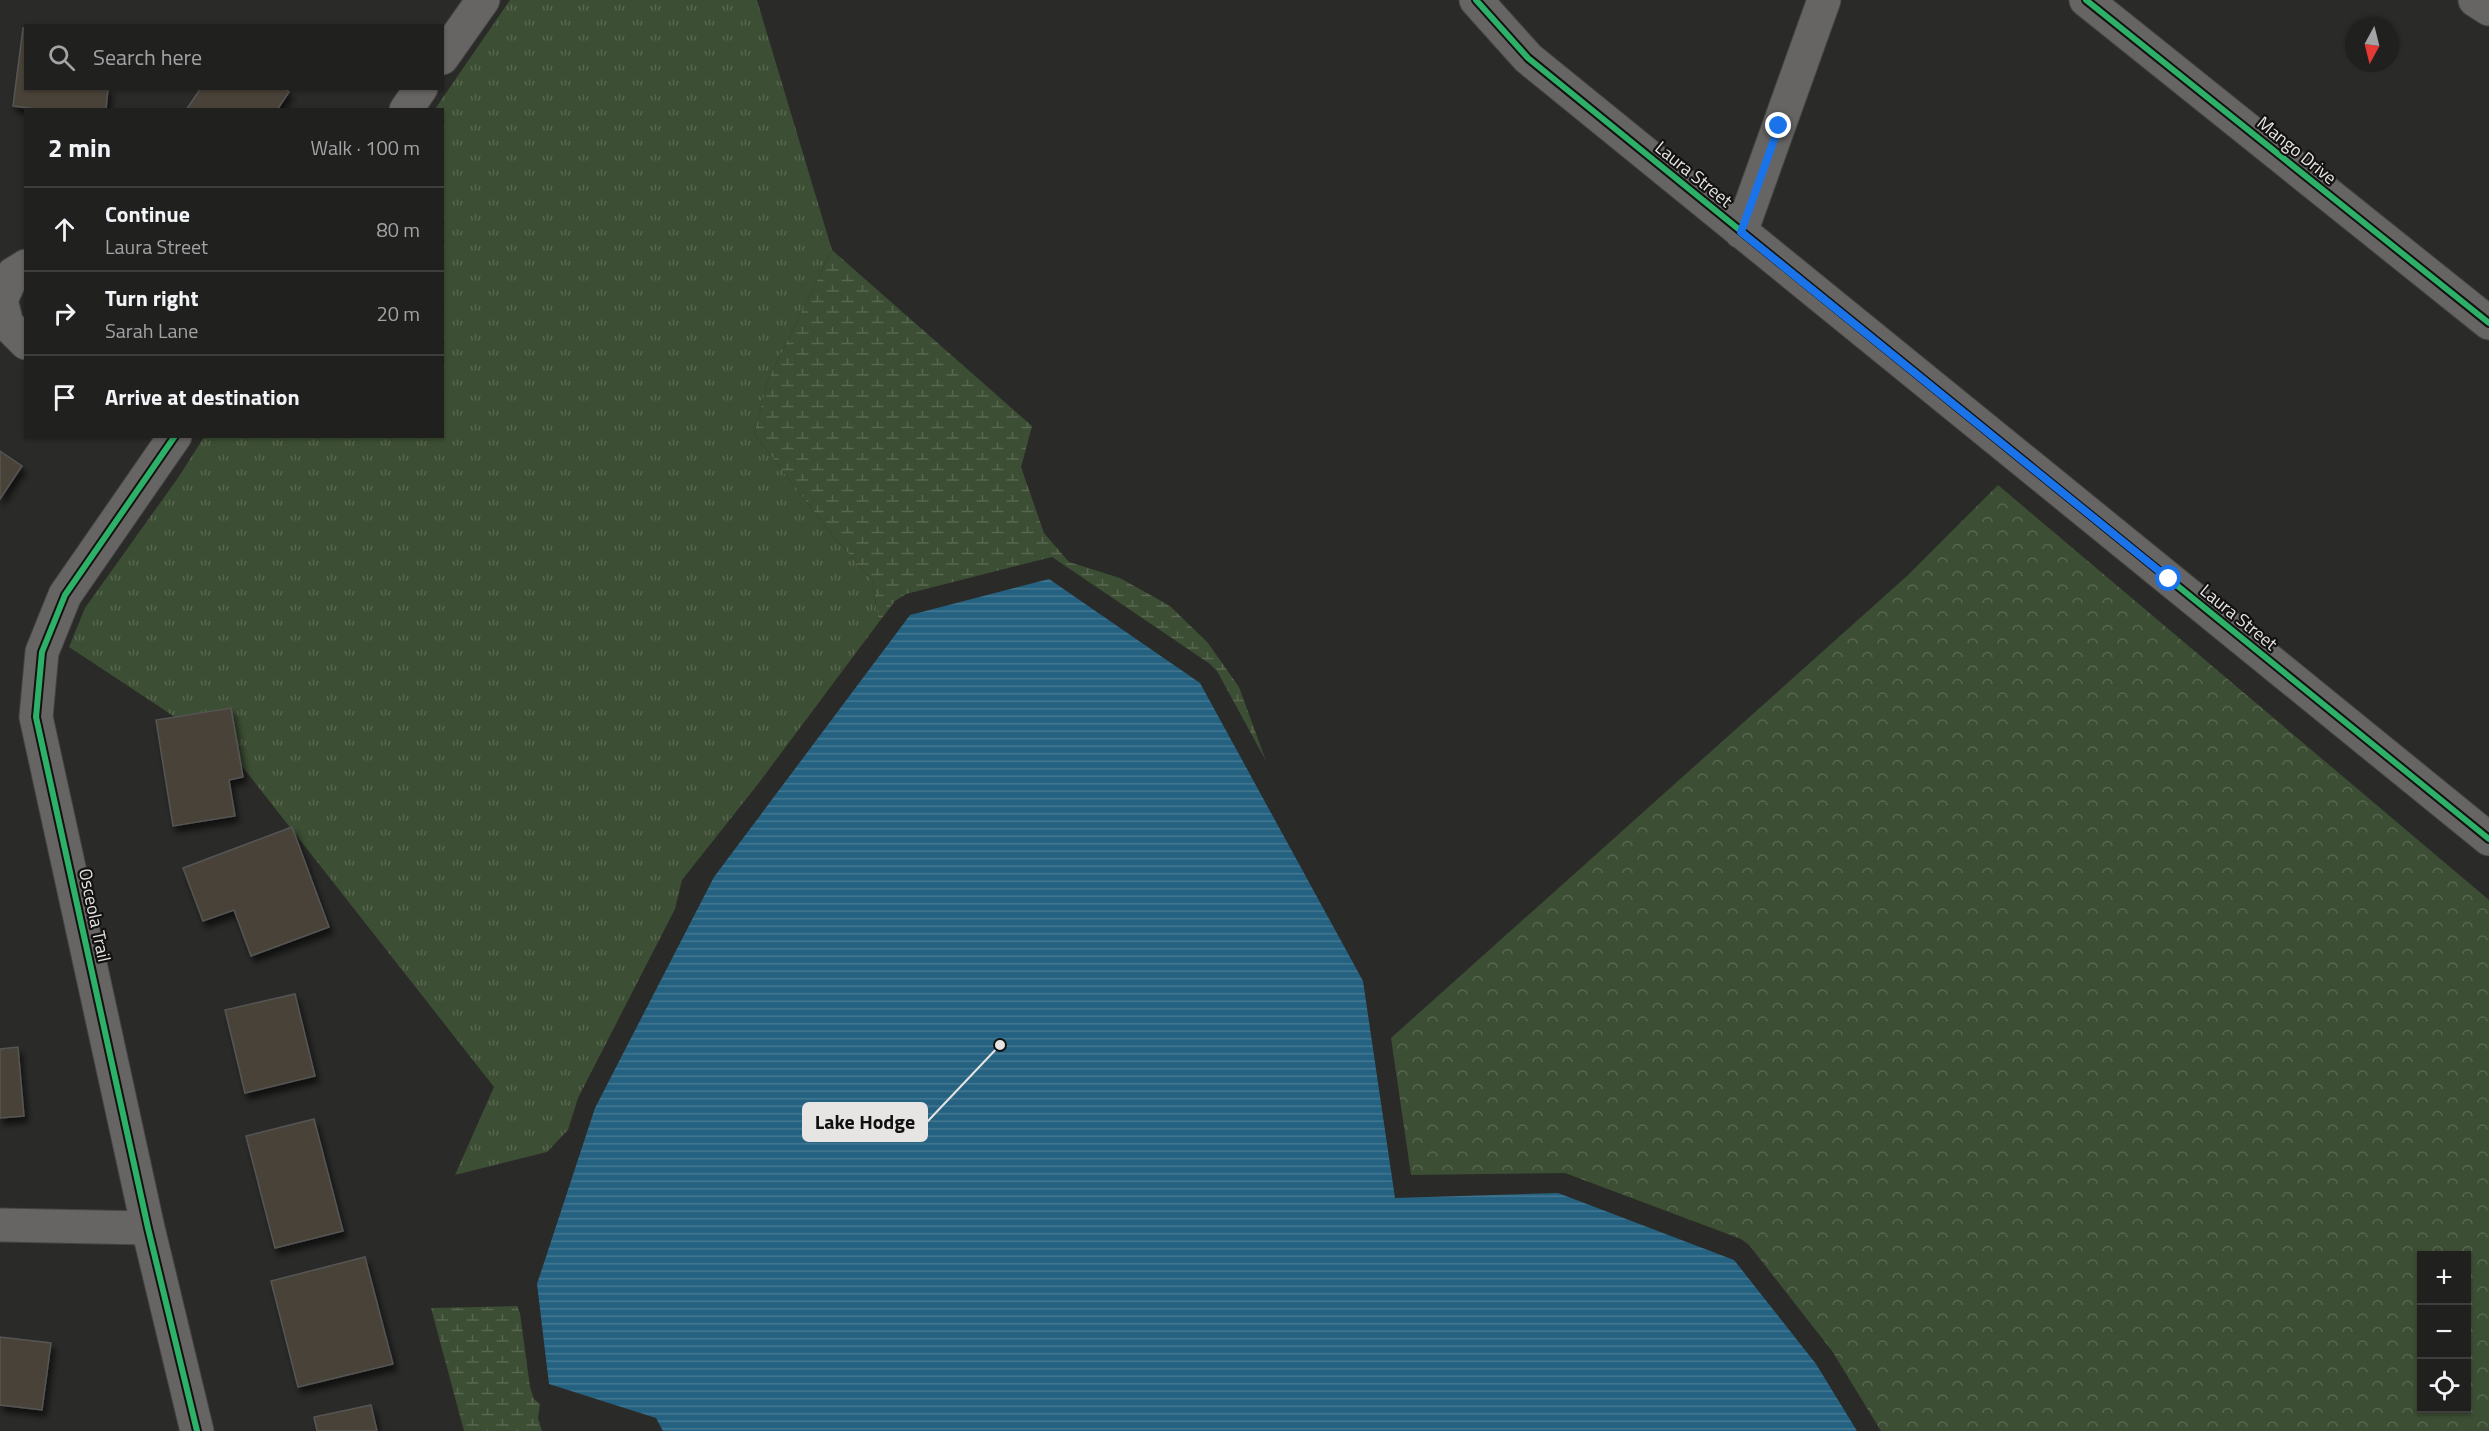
<!DOCTYPE html>
<html lang="en">
<head>
<meta charset="utf-8">
<style>
  :root { --surface:#20201f; --page:#2d2d2c; --text:#f1f3f6; --muted:#a2a3a4; --line:#3d3e3d }
  body { margin:0; font-family:"Titillium Web",sans-serif; background:var(--page); color:var(--text) }
  .controls { position:absolute; right:18px; bottom:18px; display:grid; overflow:hidden; border-radius:0px; box-shadow:0 2px 4px #0004 }
  .controls button { width:54px; height:54px; display:grid; place-items:center; padding:0; border:0; border-bottom:2px solid var(--line); background:var(--surface); color:var(--text); font:30px sans-serif }
  .compass { position:absolute; left:2345px; top:18px; width:54px; height:54px; border-radius:50%; background:var(--surface); box-shadow:0 2px 4px #0004; rotate:187deg }
  .stop { position:absolute; width:18px; height:18px; margin:-14px; border:4px solid #1a73e8; border-radius:50%; background:#fff }
  .stop.end { background:#1a73e8; border-color:#fff; box-shadow:0 2px 6px #0008 }
  .list { margin:0; padding:0; list-style:none }
  h2 { display:flex; justify-content:space-between; align-items:center; height:78px; margin:0; padding:0 24px; font-size:26px }
  h2 small { font-size:20px; font-weight:400; color:var(--muted) }
  .list li { display:grid; grid-template-columns:39px 1fr auto; gap:18px; align-items:center; box-sizing:border-box; height:84px; padding:0 24px; border-top:2px solid var(--line) }
  .list b { display:block; font-size:22px; white-space:nowrap }
  .list p { margin:0; font-size:20px; white-space:nowrap; color:var(--muted) }
  .list em { font-size:20px; font-style:normal; color:var(--muted) }
  .icon { flex:none; width:33px; height:33px; fill:none; stroke:currentColor; stroke-width:2; stroke-linecap:round; stroke-linejoin:round }
  .map { position:relative; flex:none; width:2489px; height:1431px; overflow:hidden }
  .search { position:absolute; background:var(--surface); box-shadow:0 2px 4px #0004; left:24px; top:24px; width:420px; height:66px; display:flex; align-items:center; gap:15px; box-sizing:border-box; padding:0 21px; border-radius:0px; color:var(--muted); font-size:22px }
  .panel { position:absolute; background:var(--surface); box-shadow:0 2px 4px #0004; left:24px; top:108px; width:420px; height:330px; border-radius:0px }
  .map>svg:first-child { display:block }
  .forest { fill:url(#forest-crowns); fill-rule:evenodd }
  .wetland { fill:url(#wetland-marsh) }
  .park { fill:url(#park-tufts) }
  .water { fill:url(#water-rules) }
  .building { fill:#494337; stroke:#555554; stroke-width:1.5; filter:url(#shadow) }
  .lines { fill:none; stroke-linecap:round; stroke-linejoin:round }
  .minor-casing { stroke:#454544; stroke-width:35 }
  .minor { stroke:#666564; stroke-width:33 }
  .cycleway-casing { stroke:#131211; stroke-width:10 }
  .cycleway { stroke:#2db169; stroke-width:6 }
  .route { stroke:#1a73e8; stroke-width:8 }
  .labels { text-anchor:middle; dominant-baseline:central; stroke-width:4.5; stroke-linejoin:round; paint-order:stroke }
  .street-label { font-size:18px; fill:#e6e5e4; stroke:#131211 }
  .leader { fill:none; stroke:#e6e5e4; stroke-width:2 }
  .callout-dot { fill:#e6e5e4; stroke:#131211; stroke-width:2 }
  .callout { fill:#e6e5e4; stroke:#e6e5e4; stroke-width:2 }
  .callout-label { font-size:20px; text-anchor:middle; font-weight:bold; fill:#111 }
</style>
</head>
<body>
<div class="map">
<svg width="2489" height="1431" viewBox="0 0 2489 1431">
  <defs>
    <pattern id="forest-crowns" width="20" height="18" patternUnits="userSpaceOnUse" patternTransform="scale(1.5)"><rect width="20" height="18" fill="#3c4e33"/><path d="M2 6a3 3 0 1 1 6 0M12 15a3 3 0 1 1 6 0" fill="none" stroke="#586750"/></pattern>
    <pattern id="wetland-marsh" width="20" height="14" patternUnits="userSpaceOnUse" patternTransform="scale(1.5)"><rect width="20" height="14" fill="#3c4e33"/><path d="M1 5h8M5 5V1M11 12h8M15 12V8" fill="none" stroke="#586750"/></pattern>
    <pattern id="park-tufts" width="24" height="20" patternUnits="userSpaceOnUse" patternTransform="scale(1.5)"><rect width="24" height="20" fill="#3c4e33"/><path d="M3 7l-1-3M5 7V3M7 7l1-3M15 17l-1-3M17 17v-4M19 17l1-3" fill="none" stroke="#586750"/></pattern>
    <pattern id="water-rules" width="6" height="5" patternUnits="userSpaceOnUse" patternTransform="scale(1.5)"><rect width="6" height="5" fill="#256281"/><path d="M0 2.5h6" fill="none" stroke="#457893"/></pattern>
    <filter id="shadow"><feDropShadow dx="3.5" dy="6" stdDeviation="3" flood-color="#0009"/></filter>
  </defs>
  <rect width="100%" height="100%" fill="#2a2a29"/>
  <!-- forest -->
  <path class="forest" d="M1998 485 2489 900V1431H1881L1832 1351 1749 1245 1741 1239 1565 1173 1411 1175 1391 1038 1908 575ZM2422 1256H2466V1408H2422Z"/>
  <!-- wetland -->
  <path class="wetland" d="M832 250 1032 426 1021 467 1044 533 1069 562 1120 578 1170 606 1208 643 1239 687 1266 761 1217 671 1210 664 1052 557 906 594 895 601 879 622 872 581 829 531 754 434 768 380Z
    M517 1306 520 1313 530 1387 534 1399 540 1404 538 1418 542 1431H464L431 1308Z"/>
  <!-- park -->
  <path class="park" d="M510 0H757L832 250 768 380 754 434 829 531 872 581 879 622 758 784 682 880 675 909 578 1098 568 1130 547 1152 455 1175 494 1087 234 756 69 647 85 608 180 475 204 437 442 436V110L435 109Z"/>
  <!-- water -->
  <path class="water" d="M1049 579 1200 683 1363 981 1395 1198 1558 1193 1734 1260 1816 1364 1857 1431H663L656 1418 549 1384 537 1284 595 1108 714 877 910 615Z"/>
  <!-- building -->
  <path class="building" d="M23 28H26V88H108L106 110H44L13 106Z
    M201 88H284L289 92 277 110H186Z
    M0 451 22 466 0 499Z
    M231 708 243 777 229 780 235 816 173 826 156 720Z
    M292 827 329 927 251 956 234 910 203 921 183 868Z
    M295 994 315 1076 245 1093 225 1010Z
    M18 1047 24 1116 0 1118V1049Z
    M314 1119 343 1231 275 1248 246 1136Z
    M365 1257 393 1364 298 1387 271 1281Z
    M0 1337 51 1343 42 1410 0 1405Z
    M371 1405 377 1431H317L314 1417Z"/>
  <g class="lines">
    <!-- minor casing -->
    <g class="minor-casing">
      <path id="minor" d="M1476 0 1528 58 2489 839
        M2086 0 2489 323
        M2475 0 2489 9
        M442 58 483 0
        M406 110 421 88
        M1741 232 1824 0
        M26 266 13 274 1 300 7 324 26 343
        M175 436 65 595 42 652 36 717 148 1228 197 1431
        M0 1225 148 1228"/>
    </g>
    <!-- minor -->
    <use href="#minor" class="minor"/>
    <!-- cycleway casing -->
    <g class="cycleway-casing">
      <path id="cycleway" d="M1476 0 1528 58 2489 839
        M2086 0 2489 323
        M175 436 65 595 42 652 36 717 148 1228 197 1431"/>
    </g>
    <!-- cycleway -->
    <use href="#cycleway" class="cycleway"/>
  </g>
  <g class="lines">
    <!-- route -->
    <path class="route" d="M1779 126 1741 232 2169 579"/>
  </g>
  <g class="labels">
    <!-- street labels -->
    <g class="street-label">
      <text transform="translate(2297 150) rotate(39)">Mango Drive</text>
      <text transform="translate(1694 174) rotate(39)">Laura Street</text>
      <text transform="translate(2239 617) rotate(39)">Laura Street</text>
      <text transform="translate(95 915) rotate(78)">Osceola Trail</text>
    </g>
  </g>
  <!-- callouts -->
  <path class="leader" d="M1000 1045L927 1122"/>
  <circle class="callout-dot" cx="1000" cy="1045" r="6"/>
  <rect class="callout" x="803" y="1103" width="124" height="38" rx="6"/>
  <g class="callout-label">
    <text x="865" y="1129">Lake Hodge</text>
  </g>
</svg>
<div class="controls">
<button>+</button>
<button>−</button>
<button><svg class="icon" aria-label="locate" viewBox="0 0 24 24"><circle cx="12" cy="12" r="6"/><path d="M12 2v4M12 18v4M2 12h4M18 12h4"/></svg></button>
</div>
<svg class="compass" viewBox="-18 -18 36 36"><path d="M0-13l5 13h-10z" fill="#e53935"/><path d="M0 13l5-13h-10z" fill="#a2a3a4"/></svg>
<div class="stop" style="left:2169px;top:579px"></div>
<div class="stop end" style="left:1779px;top:126px"></div>
<div class="search"><svg class="icon" aria-label="search" viewBox="0 0 24 24"><circle cx="10" cy="10" r="6"/><path d="M15 15l6 6"/></svg>Search here</div>
<section class="panel">
<h2>2 min<small>Walk · 100 m</small></h2>
<ul class="list">
<li><svg class="icon" aria-label="ahead" viewBox="0 0 24 24"><path d="M12 20V5M6 11l6-6 6 6"/></svg><div><b>Continue</b><p>Laura Street</p></div><em>80 m</em></li>
<li><svg class="icon" aria-label="right" viewBox="0 0 24 24"><path d="M7 20v-9h11M14 6l5 5-5 5"/></svg><div><b>Turn right</b><p>Sarah Lane</p></div><em>20 m</em></li>
<li><svg class="icon" aria-label="arrive" viewBox="0 0 24 24"><path d="M6 21V4h12l-3 4 3 4H6"/></svg><div><b>Arrive at destination</b></div></li>
</ul>
</section>
</div>
</body>
</html>
